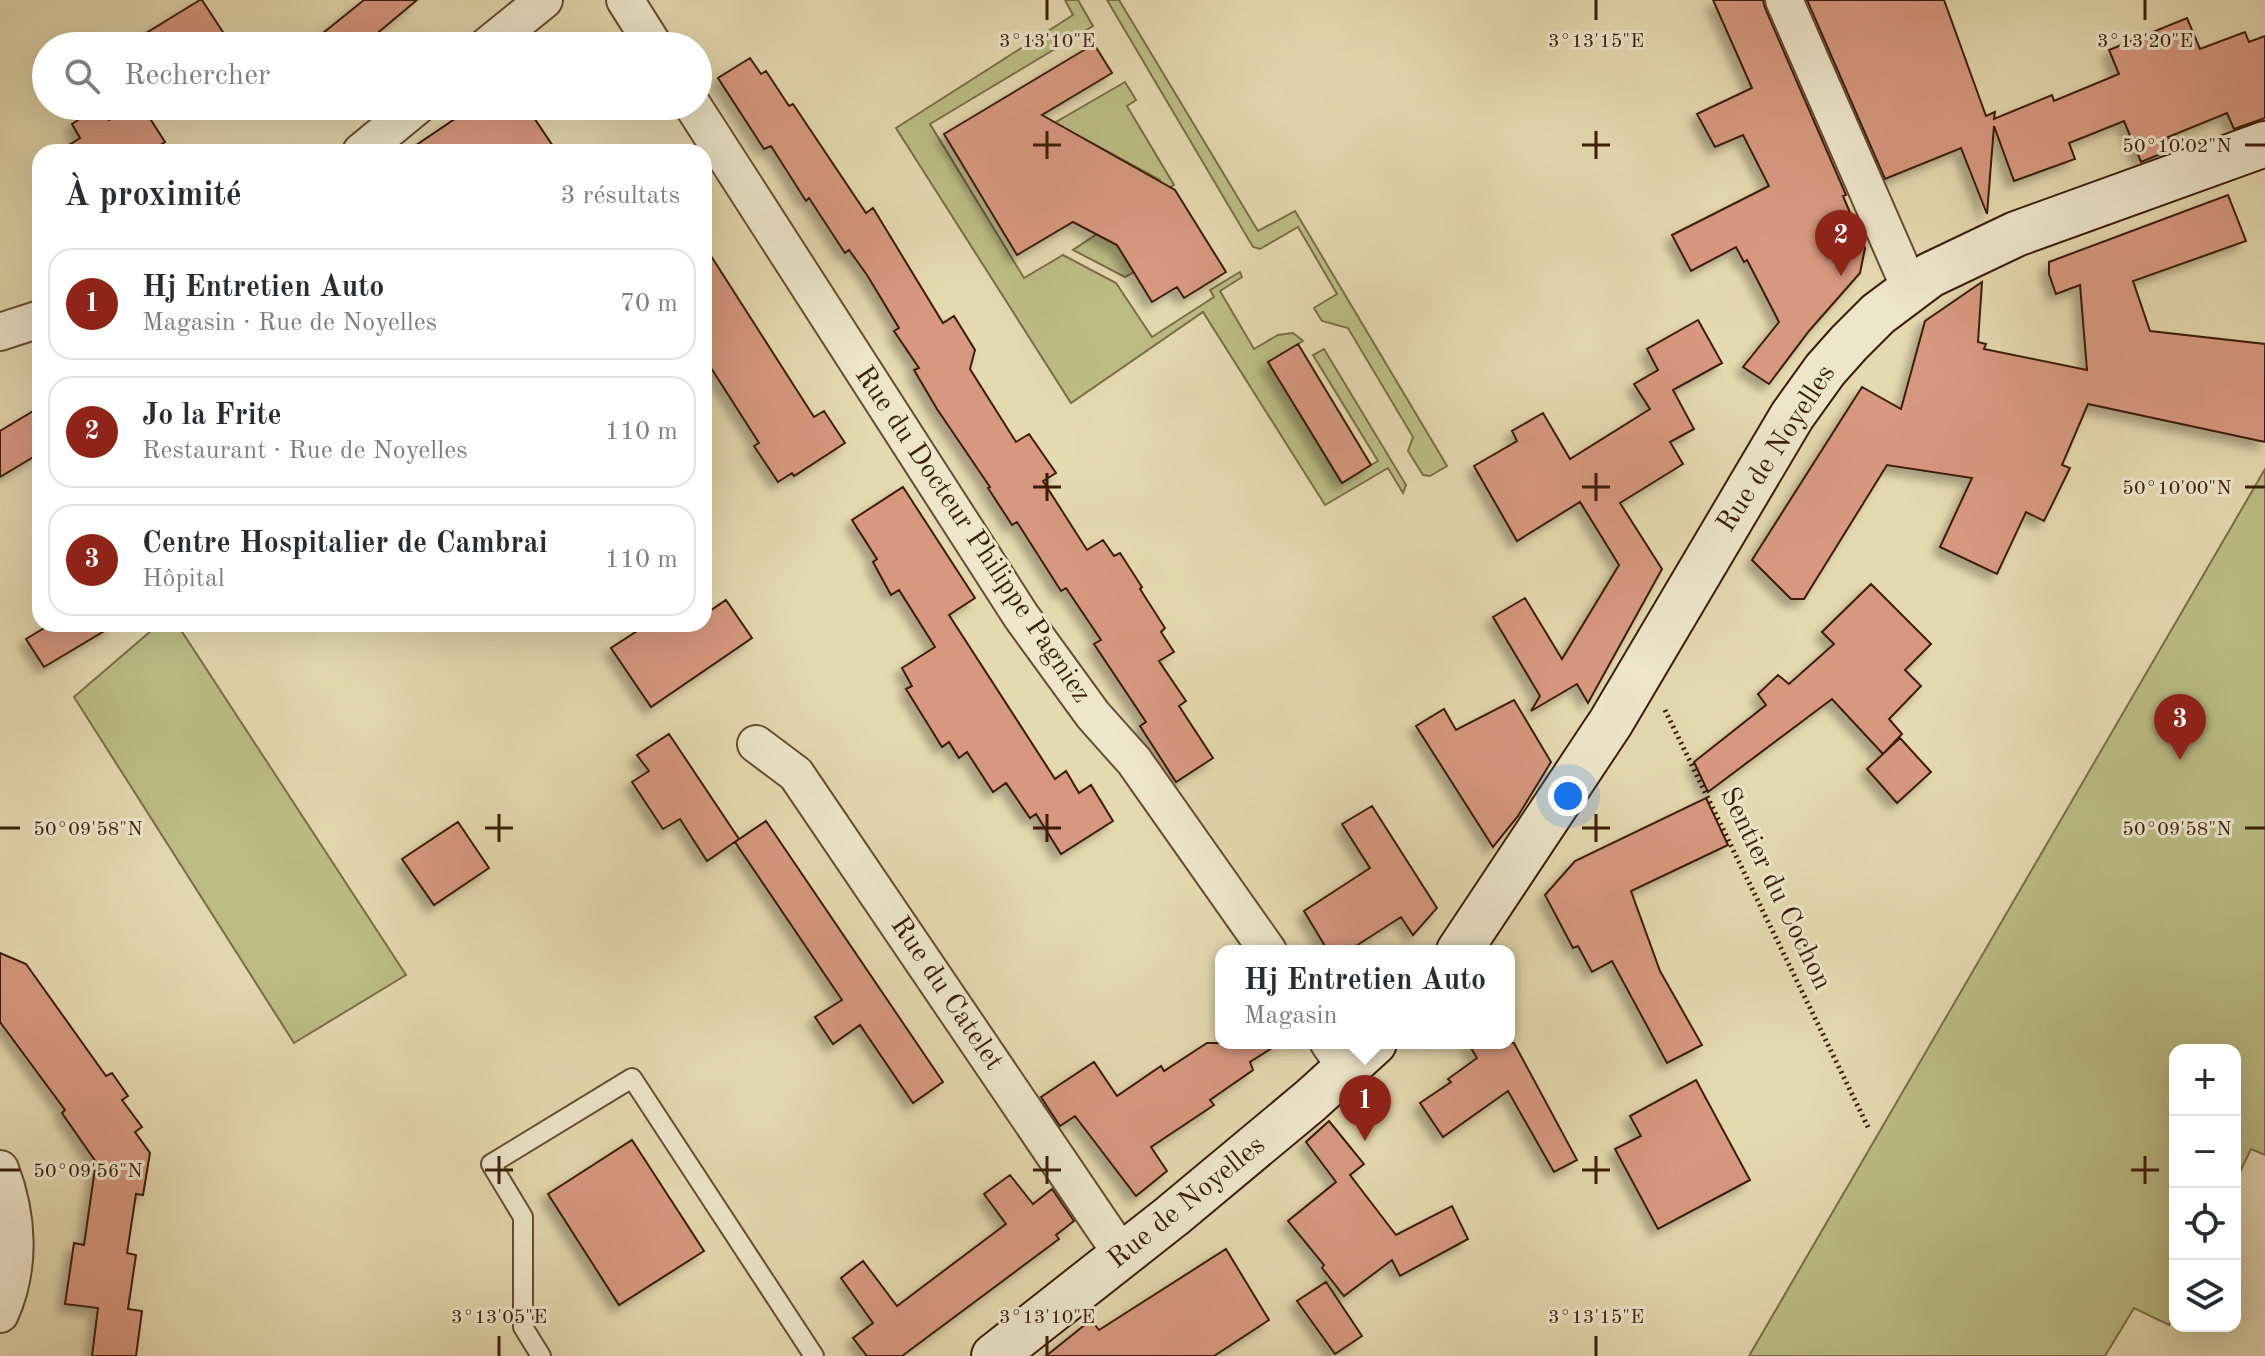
<!DOCTYPE html>
<html lang="fr">
<head>
<meta charset="utf-8">
<style>
  :root { --surface:#fff; --page:#f2f2f3; --text:#2b2b33; --muted:#7c7c81; --line:#e1e1e2; --accent:#8f2418 }
  body { margin:0; font-family:"Old Standard TT",serif; background:var(--page); color:var(--text) }
  .controls { position:absolute; right:24px; bottom:24px; display:grid; overflow:hidden; border-radius:16px; box-shadow:0 8px 32px #0002 }
  .controls button { width:72px; height:72px; display:grid; place-items:center; padding:0; border:0; border-bottom:2px solid var(--line); background:var(--surface); color:var(--text); font:40px sans-serif }
  .you { position:absolute; left:1568px; top:796px; width:28px; height:28px; margin:-20px; border:6px solid #fff; border-radius:50%; background:#1a73e8; box-shadow:0 0 0 12px #1a73e833 }
  .badge { display:grid; place-items:center; width:52px; height:52px; border-radius:50%; background:var(--accent); color:#fff; font-size:26px; font-weight:700 }
  .pin { position:absolute; translate:-50% -66px; filter:drop-shadow(0 2px 4px #0008) }
  .pin::after { content:''; position:absolute; top:42px; width:28px; height:24px; background:inherit; clip-path:polygon(0 0,100% 0,50% 100%) }
  .popup { position:absolute; left:1215px; top:945px; width:300px; height:104px; box-sizing:border-box; display:grid; place-content:center; border-radius:16px; background:var(--surface); filter:drop-shadow(0 2px 6px #0005); font-size:26px; white-space:nowrap; color:var(--muted) }
  .popup b { font-size:30px; color:var(--text) }
  .popup::after { content:''; position:absolute; left:50%; top:100%; margin-left:-16px; border:16px solid transparent; border-top-color:var(--surface) }
  .list { margin:0; padding:0; list-style:none }
  h2 { display:flex; justify-content:space-between; align-items:center; height:104px; margin:0; padding:0 32px; font-size:34px }
  h2 small { font-size:26px; font-weight:400; color:var(--muted) }
  .list li { display:grid; grid-template-columns:52px 1fr auto; gap:24px; align-items:center; box-sizing:border-box; height:112px; margin:0 16px 16px; padding:0 16px; border:2px solid var(--line); border-radius:24px }
  .list b { display:block; font-size:30px; white-space:nowrap }
  .list p { margin:0; font-size:26px; white-space:nowrap; color:var(--muted) }
  .list em { font-size:26px; font-style:normal; color:var(--muted) }
  .icon { flex:none; width:44px; height:44px; fill:none; stroke:currentColor; stroke-width:2; stroke-linecap:round; stroke-linejoin:round }
  .map { position:relative; flex:none; width:2265px; height:1356px; overflow:hidden }
  .search { position:absolute; background:var(--surface); box-shadow:0 8px 32px #0002; left:32px; top:32px; width:680px; height:88px; display:flex; align-items:center; gap:20px; box-sizing:border-box; padding:0 28px; border-radius:44px; color:var(--muted); font-size:30px }
  .panel { position:absolute; background:var(--surface); box-shadow:0 8px 32px #0002; left:32px; top:144px; width:680px; height:488px; border-radius:24px }
  .map>svg:first-child { display:block }
  .green { fill:#bcbd85; stroke:#7c6d47; stroke-width:2 }
  .building { fill:#d7987f; stroke:#3b1d09; stroke-width:2; filter:url(#shadow) }
  .lines { fill:none; stroke-linecap:round; stroke-linejoin:round }
  .lane-casing { stroke:#664c32; stroke-width:22 }
  .street-casing { stroke:#664c32; stroke-width:40 }
  .secondary-casing { stroke:#3b1d09; stroke-width:48 }
  .path { stroke:#3b1d09; stroke-width:5; stroke-dasharray:2 4; stroke-linecap:butt }
  .lane { stroke:#eee6cb; stroke-width:18 }
  .street { stroke:#eee6cb; stroke-width:36 }
  .secondary { stroke:#eee6cb; stroke-width:44 }
  .ticks { fill:none; stroke:#3b1d09; stroke-width:3 }
  .labels { text-anchor:middle; dominant-baseline:central; stroke-width:6; stroke-linejoin:round; paint-order:stroke }
  .street-label { font-size:28px; fill:#3b1d09; stroke:#eee6cb }
  .ticks-label { font-size:20px; text-anchor:middle; fill:#3b1d09; stroke:#eee6cb; stroke-width:6; stroke-linejoin:round; paint-order:stroke }
</style>
</head>
<body>
<div class="map">
<svg width="2265" height="1356" viewBox="0 0 2265 1356">
  <defs>
    <filter id="shadow"><feDropShadow dx="-7" dy="7" stdDeviation="4" flood-color="#0004"/></filter>
  </defs>
  <rect width="100%" height="100%" fill="#e5d9af"/>
  <filter id="stains"><feTurbulence type="fractalNoise" baseFrequency=".0025" numOctaves="4"/><feColorMatrix values="0 0 0 0 .2 0 0 0 0 .09 0 0 0 0 .02 0 0 0 .5 -.17"/></filter>
  <radialGradient id="worn" r=".72"><stop offset=".6" stop-color="#630" stop-opacity="0"/><stop offset="1" stop-color="#630" stop-opacity=".3"/></radialGradient>
  <!-- green -->
  <path class="green" d="M1065 0H1078L1093 26 930 124 1024 278 1063 255 1116 283 1152 337 1214 297 1210 290 1240 272 1242 277 1220 291 1254 349 1278 335 1293 333 1303 341 1269 362 1341 482 1378 461 1313 355 1324 349 1406 485 1403 493 1388 468 1325 505 1203 312 1071 403 896 128 1073 15Z
    M1107 0H1119L1258 231 1295 211 1447 466 1430 476 1423 475 1408 451 1413 437 1348 328 1322 321 1314 308 1337 294 1298 227 1260 249 1253 247Z
    M1125 82 1136 100 1127 106 1174 185 1151 199 1160 180 1083 138 1067 165 1037 133Z
    M1097 234 1117 245 1134 272 1125 277 1073 250Z
    M2265 469V1155L2251 1149 2235 1182V1050H2175V1311L2169 1325 2134 1308 2105 1356H1749Z
    M159 624H177L406 975 294 1043 74 697Z"/>
  <!-- building -->
  <path class="building" d="M202 0 232 46H125L200 0Z
    M364 0H417L362 46H307Z
    M1713 0H1763L1765 8 1846 195 1843 196 1865 248 1860 273 1809 331 1769 384 1743 367 1779 322 1747 260 1744 262 1736 247 1691 271 1672 235 1769 186 1743 135 1715 147 1697 114 1752 88Z
    M1807 0H1944L1986 116 1995 112 1994 119 2052 95 2054 101 2119 74 2109 50 2187 18 2200 49 2245 32 2249 42 2265 36V118L2234 129 2227 113 2168 137 2173 149 2141 162 2124 121 2069 143 2075 159 2014 181 1994 126 1987 214 1961 148 1885 179Z
    M1094 44 1112 73 1042 115 1175 190 1226 272 1184 298 1177 287 1152 302 1117 245 1073 222 1017 255 944 134Z
    M750 58 761 74 766 71 789 106 793 104 866 213 873 208 943 323 954 316 975 350 970 369 1016 442 1029 434 1056 473 1043 481 1087 550 1103 540 1114 556 1120 553 1142 587 1140 589 1165 628 1161 632 1174 652 1159 661 1186 701 1179 706 1213 758 1176 782 1140 726 1146 722 1094 644 1101 640 1066 588 1061 591 1017 522 1012 525 988 488 990 487 937 409 914 370 919 368 894 331 899 328 867 275 849 250 845 253 809 198 806 201 771 146 764 149 718 78Z
    M100 106 109 120 123 111 126 116 142 106 165 142 150 152H58L80 138 72 124Z
    M474 106H526L557 152H406Z
    M2228 195 2246 241 2133 281 2150 331 2265 344V442L2088 404 2062 465 2070 468 2044 521 2026 512 1997 574 1940 547 1972 478 1887 465 1804 599H1791L1752 560 1862 387 1901 409 1925 321 1982 282 1978 342 1986 344 1984 349 2087 370 2080 285 2056 294 2049 274V262Z
    M704 245 814 417 824 411 845 443 794 476 792 473 778 482 754 446 759 443 704 357Z
    M1698 320 1722 363 1673 390 1694 429 1670 442 1683 464 1620 503 1662 569 1588 703 1577 684 1531 711 1540 696 1493 617 1525 598 1562 659 1619 565 1580 502 1517 541 1474 466 1517 441 1512 431 1543 413 1570 459 1650 409 1634 384 1658 370 1647 349Z
    M1298 344 1371 465 1342 483 1268 362Z
    M40 407V453L0 477V431Z
    M903 487 975 598 949 615 1055 779 1066 771 1079 793 1091 785 1113 821 1061 854 1036 814 1030 818 1006 783 993 792 967 752 959 758 949 742 942 747 906 689 912 686 902 668 935 647 899 590 891 595 873 562 877 559 852 520Z
    M1871 584 1931 644 1905 670 1921 686 1889 719 1902 734 1883 754 1832 699 1708 792 1694 762 1766 705 1758 694 1778 675 1789 684 1834 644 1822 632Z
    M726 600 752 638 651 707 611 648 648 624H704V615Z
    M51 624H116L44 667 26 639Z
    M1514 700 1551 762 1518 816 1493 847 1416 726 1444 709 1456 730Z
    M669 734 739 839 707 861 680 819 663 829 632 782 649 771 637 755Z
    M1900 738 1931 772 1897 803 1867 769Z
    M1706 798 1728 845 1631 891 1660 971 1702 1045 1667 1063 1612 961 1592 972 1578 946 1573 948 1545 895 1575 861Z
    M1372 806 1437 908 1413 935 1401 917 1348 951H1328L1304 911 1370 868 1342 824Z
    M766 821 943 1082 913 1103 860 1025 833 1044 815 1017 842 1000 735 842Z
    M458 822 489 868 434 905 402 859Z
    M0 953 26 964 106 1076 112 1073 128 1096 122 1100 142 1127 135 1132 150 1153 143 1195 136 1194 127 1253 136 1255 128 1309 142 1311 136 1356H92L98 1308 65 1304 74 1243 84 1245 96 1162 62 1113 65 1110 0 1022Z
    M1207 1043H1280L1250 1062 1253 1070 1210 1100 1214 1105 1151 1147 1167 1171 1136 1196 1075 1116 1060 1126 1041 1097 1094 1062 1117 1096 1161 1066 1164 1071Z
    M1468 1043H1514L1577 1160 1554 1172 1508 1091 1443 1137 1420 1103 1451 1082 1448 1079 1477 1058Z
    M1696 1080 1750 1180 1658 1229 1615 1149 1641 1136 1630 1116Z
    M1329 1121 1364 1164 1350 1175 1396 1235 1452 1206 1468 1239 1400 1276 1392 1260 1344 1296 1322 1268 1324 1265 1288 1221 1336 1182 1306 1142Z
    M632 1140 704 1251 619 1305 548 1194Z
    M1010 1175 1033 1204 1052 1189 1074 1221 1056 1235 1059 1239 902 1356H867L853 1338 873 1323 841 1278 863 1261 897 1306 1006 1224 984 1194Z
    M1226 1249 1269 1320 1214 1356H1046L1091 1320 1099 1330Z
    M1326 1282 1362 1336 1335 1354 1297 1301Z"/>
  <g class="lines">
    <!-- lane casing -->
    <g class="lane-casing">
      <path id="lane" d="M541 1356 523 1327V1217L491 1164 632 1078 814 1356"/>
    </g>
    <!-- street casing -->
    <g class="street-casing">
      <path id="street" d="M625 0 654 46
        M1784 0 1910 288
        M487 46 544 0
        M693 106 1021 616 1093 715 1134 761 1268 951
        M361 152 417 106
        M0 332 40 319
        M756 744 796 774 1123 1256
        M1329 1043 1346 1068
        M0 1169C18 1216 21 1267 0 1314"/>
    </g>
    <!-- secondary casing -->
    <g class="secondary-casing">
      <path id="secondary" d="M1459 951 1611 722 1792 416 1825 370 1849 343 1878 314 1930 275 2016 234 2265 144
        M994 1356 1172 1216 1310 1101 1374 1043"/>
    </g>
    <!-- path -->
    <path class="path" d="M1665 710 1869 1129"/>
    <!-- lane -->
    <use href="#lane" class="lane"/>
    <!-- street -->
    <use href="#street" class="street"/>
    <!-- secondary -->
    <use href="#secondary" class="secondary"/>
  </g>
  <!-- ticks -->
  <path class="ticks" d="M1047 0V20M1596 0V20M2145 0V20M1047 131V159M1596 131V159M1033 145H1061M1582 145H1610M2245 145H2265M1047 473V501M1596 473V501M1033 487H1061M1582 487H1610M2245 487H2265M499 814V842M1047 814V842M1596 814V842M0 828H20M485 828H513M1033 828H1061M1582 828H1610M2245 828H2265M499 1156V1184M1047 1156V1184M1596 1156V1184M2145 1156V1184M0 1170H20M485 1170H513M1033 1170H1061M1582 1170H1610M2131 1170H2159M499 1336V1356M1047 1336V1356M1596 1336V1356"/>
  <g class="labels">
    <!-- street labels -->
    <g class="street-label">
      <text transform="translate(1777 449) rotate(-57)">Rue de Noyelles</text>
      <text transform="translate(972 535) rotate(56)">Rue du Docteur Philippe Pagniez</text>
      <text transform="translate(1775 889) rotate(64)">Sentier du Cochon</text>
      <text transform="translate(946 994) rotate(56)">Rue du Catelet</text>
      <text transform="translate(1187 1203) rotate(-39)">Rue de Noyelles</text>
    </g>
  </g>
  <g class="ticks-label">
    <text x="1047" y="47">3°13'10"E</text>
    <text x="1596" y="47">3°13'15"E</text>
    <text x="2145" y="47">3°13'20"E</text>
    <text x="2177" y="152">50°10'02"N</text>
    <text x="2177" y="494">50°10'00"N</text>
    <text x="88" y="835">50°09'58"N</text>
    <text x="2177" y="835">50°09'58"N</text>
    <text x="88" y="1177">50°09'56"N</text>
    <text x="499" y="1323">3°13'05"E</text>
    <text x="1047" y="1323">3°13'10"E</text>
    <text x="1596" y="1323">3°13'15"E</text>
  </g>
  <rect width="100%" height="100%" filter="url(#stains)"/>
  <rect width="100%" height="100%" fill="url(#worn)"/>
</svg>
<div class="controls">
<button>+</button>
<button>−</button>
<button><svg class="icon" aria-label="locate" viewBox="0 0 24 24"><circle cx="12" cy="12" r="6"/><path d="M12 2v4M12 18v4M2 12h4M18 12h4"/></svg></button>
<button><svg class="icon" aria-label="layers" viewBox="0 0 24 24"><path d="M12 4l9 5-9 5-9-5zM3 14l9 5 9-5"/></svg></button>
</div>
<div class="you"></div>
<div class="pin badge" style="left:1365px;top:1141px">1</div>
<div class="popup"><b>Hj Entretien Auto</b>Magasin</div>
<div class="pin badge" style="left:1841px;top:276px">2</div>
<div class="pin badge" style="left:2180px;top:760px">3</div>
<div class="search"><svg class="icon" aria-label="search" viewBox="0 0 24 24"><circle cx="10" cy="10" r="6"/><path d="M15 15l6 6"/></svg>Rechercher</div>
<section class="panel">
<h2>À proximité<small>3 résultats</small></h2>
<ul class="list">
<li><span class="badge">1</span><div><b>Hj Entretien Auto</b><p>Magasin · Rue de Noyelles</p></div><em>70 m</em></li>
<li><span class="badge">2</span><div><b>Jo la Frite</b><p>Restaurant · Rue de Noyelles</p></div><em>110 m</em></li>
<li><span class="badge">3</span><div><b>Centre Hospitalier de Cambrai</b><p>Hôpital</p></div><em>110 m</em></li>
</ul>
</section>
</div>
</body>
</html>
